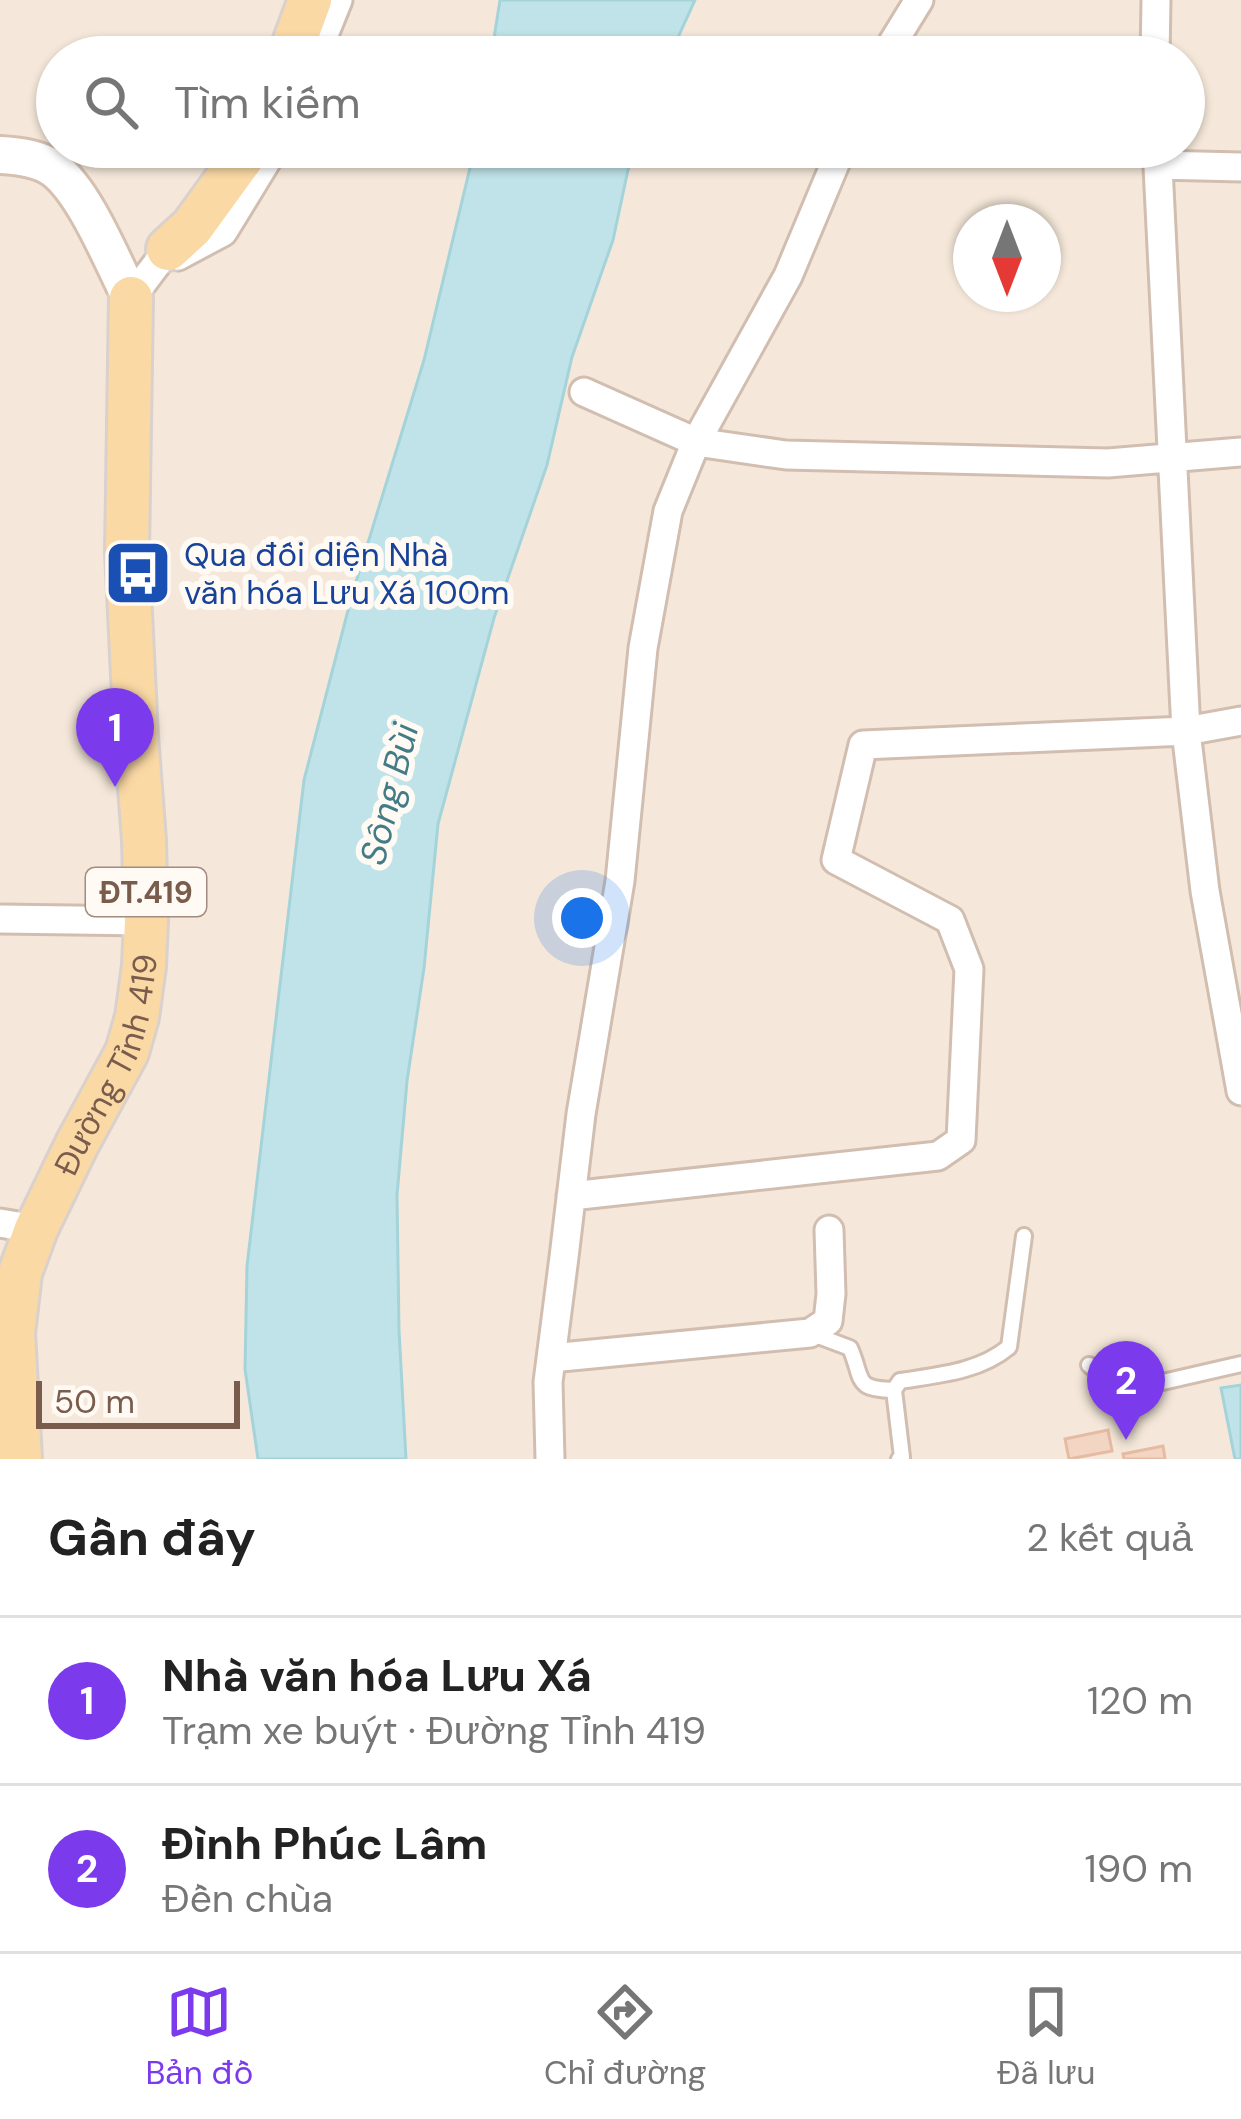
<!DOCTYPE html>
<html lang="vi">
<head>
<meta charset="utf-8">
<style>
  :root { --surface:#fff; --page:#f2f2f2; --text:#222; --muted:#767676; --line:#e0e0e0; --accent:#7c3aed }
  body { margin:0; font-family:"DM Sans",sans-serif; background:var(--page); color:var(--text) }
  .compass { position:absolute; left:953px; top:204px; width:108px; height:108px; border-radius:50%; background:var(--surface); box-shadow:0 3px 9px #0004; rotate:180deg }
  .scale { position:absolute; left:36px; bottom:30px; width:204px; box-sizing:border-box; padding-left:12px; border:6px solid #7a5c4d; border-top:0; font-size:33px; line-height:42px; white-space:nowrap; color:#7a5c4d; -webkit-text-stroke:9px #fffaf3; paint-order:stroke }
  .you { position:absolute; left:582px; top:918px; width:42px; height:42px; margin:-30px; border:9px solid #fff; border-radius:50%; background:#1a73e8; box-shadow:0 0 0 18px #1a73e833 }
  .badge { display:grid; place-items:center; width:78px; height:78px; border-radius:50%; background:var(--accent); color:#fff; font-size:39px; font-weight:700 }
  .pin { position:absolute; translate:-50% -99px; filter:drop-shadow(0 3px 6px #0008) }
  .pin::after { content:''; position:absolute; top:63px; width:42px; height:36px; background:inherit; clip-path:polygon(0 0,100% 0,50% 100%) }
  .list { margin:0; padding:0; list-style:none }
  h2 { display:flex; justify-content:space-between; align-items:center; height:156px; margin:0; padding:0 48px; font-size:51px }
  h2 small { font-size:39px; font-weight:400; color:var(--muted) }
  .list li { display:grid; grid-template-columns:78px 1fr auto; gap:36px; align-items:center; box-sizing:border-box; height:168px; padding:0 48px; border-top:3px solid var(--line) }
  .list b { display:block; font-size:45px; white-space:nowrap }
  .list p { margin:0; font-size:39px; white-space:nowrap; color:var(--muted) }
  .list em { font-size:39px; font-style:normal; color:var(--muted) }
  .icon { flex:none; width:66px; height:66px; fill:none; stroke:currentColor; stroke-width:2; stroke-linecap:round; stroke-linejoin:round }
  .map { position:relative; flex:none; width:1241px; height:1459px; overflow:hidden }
  .search { position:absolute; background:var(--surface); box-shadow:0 3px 9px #0004; left:36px; right:36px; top:36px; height:132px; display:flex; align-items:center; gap:30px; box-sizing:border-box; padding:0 42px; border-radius:66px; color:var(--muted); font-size:45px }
  .sheet { height:492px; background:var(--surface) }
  nav { display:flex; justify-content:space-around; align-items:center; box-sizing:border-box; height:168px; border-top:3px solid var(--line); background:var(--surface); font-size:33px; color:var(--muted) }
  nav a { display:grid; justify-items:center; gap:6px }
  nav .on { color:var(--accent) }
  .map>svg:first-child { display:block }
  .residential { fill:#f5e8da; fill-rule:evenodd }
  .water { fill:#bfe3e8; stroke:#a5d3da; stroke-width:3 }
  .building { fill:#f3d5c3; stroke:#e6bba3; stroke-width:3 }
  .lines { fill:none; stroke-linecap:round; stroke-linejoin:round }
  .lane-casing { stroke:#d1beb0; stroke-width:20 }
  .street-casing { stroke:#d1beb0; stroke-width:33 }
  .secondary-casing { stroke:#d6c0b0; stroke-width:42 }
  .primary-casing { stroke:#dad1cd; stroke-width:48 }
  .lane { stroke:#fff; stroke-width:14 }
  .street { stroke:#fff; stroke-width:27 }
  .secondary { stroke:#fff; stroke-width:36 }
  .primary { stroke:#fbd9a5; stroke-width:42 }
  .labels { text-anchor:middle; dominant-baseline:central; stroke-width:12; stroke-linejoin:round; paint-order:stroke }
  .shield { fill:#fffaf3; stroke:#a28b7f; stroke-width:3 }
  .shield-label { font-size:30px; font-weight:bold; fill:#7a5c4d }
  .transit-label { font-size:33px; fill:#164399; stroke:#fffaf3; text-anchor:start }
  .street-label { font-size:33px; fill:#7a5c4d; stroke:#fffaf3 }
  .water-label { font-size:36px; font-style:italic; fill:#437c86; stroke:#fffaf3 }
</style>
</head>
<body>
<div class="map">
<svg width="1241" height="1459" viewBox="0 0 1241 1459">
  <rect width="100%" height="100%" fill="#fdf6ec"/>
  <!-- residential -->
  <path class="residential" d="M0 0H1241V1459H0ZM57 57H1184V147H57ZM971 222H1043V294H971Z"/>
  <!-- water -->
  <path class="water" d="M500 0H695L669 57H491Z
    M475 147H636L628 170 613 240 572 357 547 465 494 618 438 824 424 968 407 1081 397 1195 399 1330 406 1459H258L245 1369 247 1266 304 780 352 595 424 360Z
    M1241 1385V1459H1235L1221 1388Z"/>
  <!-- building -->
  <path class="building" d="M1108 1430 1112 1451 1069 1459 1065 1439Z
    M1163 1446 1165 1459H1124L1123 1454Z"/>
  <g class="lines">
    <!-- lane casing -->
    <g class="lane-casing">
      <path id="lane" d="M810 1333 850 1348C864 1380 853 1389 894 1390
        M1089 1365 1119 1388 1128 1390 1241 1364
        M899 1459 902 1457 894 1390 900 1381C938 1375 979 1372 1009 1347L1024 1236"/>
    </g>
    <!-- street casing -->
    <g class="street-casing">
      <path id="street" d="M315 57 338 0
        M884 57 919 0
        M1155 57 1156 0
        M1157 147 1186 731 1205 891 1241 1091
        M1158 165 1241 167
        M178 256 223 232 275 147
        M131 298 168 249
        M584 392 696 442 786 455 1108 463 1241 452
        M0 919 146 921
        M571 1196 938 1156 961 1140 969 969 950 920 836 860 863 745 1186 731 1241 721
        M0 1223 36 1229
        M551 1358 810 1333 828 1321 831 1294 829 1230
        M550 1459 548 1382 564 1257 581 1114 620 881 643 648 668 511 696 442 788 276 842 147"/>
    </g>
    <!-- secondary casing -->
    <g class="secondary-casing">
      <path id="secondary" d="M0 155C18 156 39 158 54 169 85 192 113 263 131 298"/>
    </g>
    <!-- primary casing -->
    <g class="primary-casing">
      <g id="primary">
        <path d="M289 57 310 0"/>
        <path d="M168 249 192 227 250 147"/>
        <path id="s1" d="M20 1459 13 1333 20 1273 36 1229 77 1144 127 1052 137 1017 144 966 146 921 144 840 136 736 127 552 131 298"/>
      </g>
    </g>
    <!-- lane -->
    <use href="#lane" class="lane"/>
    <!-- street -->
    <use href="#street" class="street"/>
    <!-- secondary -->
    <use href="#secondary" class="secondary"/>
    <!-- primary -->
    <use href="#primary" class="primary"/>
  </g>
  <!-- icons -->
  <defs>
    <g id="bus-square" transform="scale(3.45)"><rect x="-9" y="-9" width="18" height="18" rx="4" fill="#1a4fb4" stroke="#fffaf3"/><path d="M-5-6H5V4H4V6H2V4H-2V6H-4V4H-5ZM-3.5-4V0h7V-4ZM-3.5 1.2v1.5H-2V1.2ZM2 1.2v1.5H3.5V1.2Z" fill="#fff"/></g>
  </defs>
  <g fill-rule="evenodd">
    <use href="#bus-square" x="138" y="573"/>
  </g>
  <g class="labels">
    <!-- shield labels -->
    <rect class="shield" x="86" y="868" width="120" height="48" rx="9"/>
    <g class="shield-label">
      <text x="146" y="892">ĐT.419</text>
    </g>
    <!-- transit labels -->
    <g class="transit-label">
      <text x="184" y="554">Qua đối diện Nhà<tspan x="184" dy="38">văn hóa Lưu Xá 100m</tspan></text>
    </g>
    <!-- street labels -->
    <g class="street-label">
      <text stroke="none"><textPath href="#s1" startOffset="414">Đường Tỉnh 419</textPath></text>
    </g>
    <!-- water labels -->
    <g class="water-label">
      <text transform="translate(389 794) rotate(-76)">Sông Bùi</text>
    </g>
  </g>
</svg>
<svg class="compass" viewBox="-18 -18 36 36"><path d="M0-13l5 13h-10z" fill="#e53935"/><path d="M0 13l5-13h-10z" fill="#767676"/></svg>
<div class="scale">50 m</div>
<div class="you"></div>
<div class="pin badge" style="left:115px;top:787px">1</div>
<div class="pin badge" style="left:1126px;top:1440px">2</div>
<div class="search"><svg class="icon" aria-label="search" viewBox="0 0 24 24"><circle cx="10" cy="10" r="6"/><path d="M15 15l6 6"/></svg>Tìm kiếm</div>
</div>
<section class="sheet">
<h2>Gần đây<small>2 kết quả</small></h2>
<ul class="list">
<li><span class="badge">1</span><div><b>Nhà văn hóa Lưu Xá</b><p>Trạm xe buýt · Đường Tỉnh 419</p></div><em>120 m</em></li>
<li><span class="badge">2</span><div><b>Đình Phúc Lâm</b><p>Đền chùa</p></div><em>190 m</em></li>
</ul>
</section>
<nav>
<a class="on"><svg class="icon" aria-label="map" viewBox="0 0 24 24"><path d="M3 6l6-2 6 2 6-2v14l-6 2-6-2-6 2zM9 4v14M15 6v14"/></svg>Bản đồ</a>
<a><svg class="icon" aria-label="directions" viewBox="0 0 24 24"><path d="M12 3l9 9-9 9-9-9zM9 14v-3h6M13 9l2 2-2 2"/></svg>Chỉ đường</a>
<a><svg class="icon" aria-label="saved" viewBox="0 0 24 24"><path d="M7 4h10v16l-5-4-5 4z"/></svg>Đã lưu</a>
</nav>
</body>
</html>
